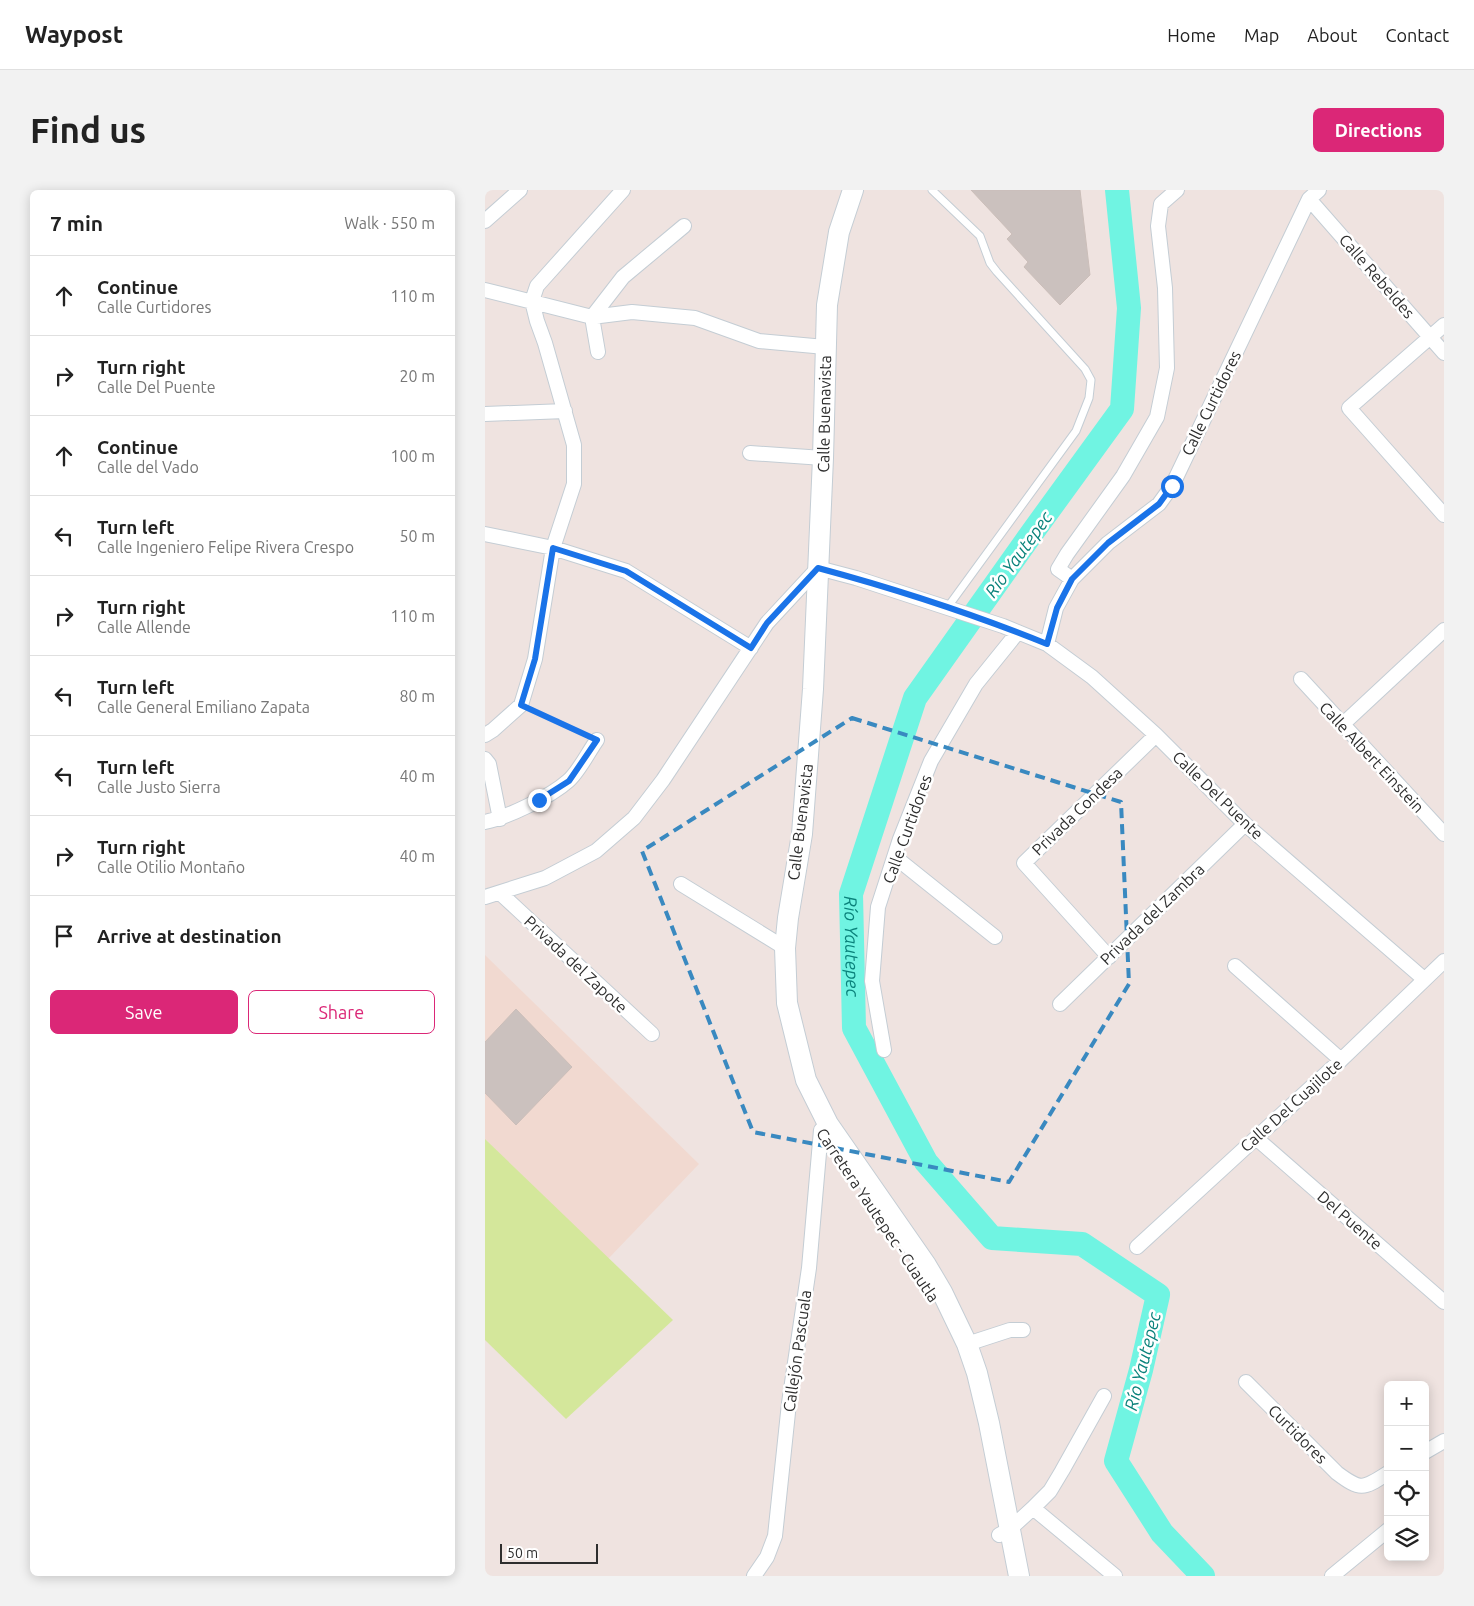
<!DOCTYPE html>
<html lang="en">
<head>
<meta charset="utf-8">
<style>
  :root { --surface:#fff; --page:#f2f2f2; --text:#222; --muted:#767676; --line:#e0e0e0; --accent:#db2777 }
  body { margin:0; font-family:Ubuntu,sans-serif; background:var(--page); color:var(--text) }
  .controls { position:absolute; right:15px; bottom:15px; display:grid; overflow:hidden; border-radius:8px; box-shadow:0 2px 12px #0003 }
  .controls button { width:45px; height:45px; display:grid; place-items:center; padding:0; border:0; border-bottom:1px solid var(--line); background:var(--surface); color:var(--text); font:25px sans-serif }
  .scale { position:absolute; left:15px; bottom:12px; width:98px; box-sizing:border-box; padding-left:5px; border:2px solid #2e2e2e; border-top:0; font-size:14px; line-height:18px; white-space:nowrap; color:#2e2e2e; -webkit-text-stroke:4px #fff; paint-order:stroke }
  .stop { position:absolute; width:15px; height:15px; margin:-11px; border:4px solid #1a73e8; border-radius:50%; background:#fff }
  .stop.end { background:#1a73e8; border-color:#fff; box-shadow:0 1px 5px #0008 }
  .list { margin:0; padding:0; list-style:none }
  h2 { display:flex; justify-content:space-between; align-items:center; height:65px; margin:0; padding:0 20px; font-size:21px }
  h2 small { font-size:16px; font-weight:400; color:var(--muted) }
  .list li { display:grid; grid-template-columns:32px 1fr auto; gap:15px; align-items:center; box-sizing:border-box; height:80px; padding:0 20px; border-top:1px solid var(--line) }
  .list b { display:block; font-size:19px; white-space:nowrap }
  .list p { margin:0; font-size:16px; white-space:nowrap; color:var(--muted) }
  .list em { font-size:16px; font-style:normal; color:var(--muted) }
  .actions { display:flex; gap:10px; padding:15px 20px }
  .actions a { flex:1; padding:11px 0; border:1px solid var(--accent); border-radius:8px; text-align:center; font-size:18px; color:var(--accent) }
  .actions .main { background:var(--accent); color:#fff }
  .icon { flex:none; width:28px; height:28px; fill:none; stroke:currentColor; stroke-width:2; stroke-linecap:round; stroke-linejoin:round }
  .map { position:relative; flex:none; width:959px; height:1386px; overflow:hidden; border-radius:8px }
  header { display:flex; align-items:center; gap:30px; box-sizing:border-box; height:70px; padding:0 25px; background:var(--surface); border-bottom:1px solid var(--line) }
  header strong { font-size:24px }
  nav { display:flex; gap:28px; margin-inline-start:auto; font-size:18px }
  .intro { display:flex; align-items:center; justify-content:space-between; box-sizing:border-box; height:120px; padding:0 30px }
  h1 { margin:0; font-size:35px }
  .button { padding:12px 22px; border-radius:8px; background:var(--accent); color:#fff; font-size:18px; font-weight:700 }
  main { display:flex; gap:30px; padding:0 30px }
  aside { flex:1; background:var(--surface); border-radius:8px; box-shadow:0 2px 12px #0003 }
  .map>svg:first-child { display:block }
  .education { fill:#f1d9d0 }
  .green { fill:#d4e79b }
  .lines { fill:none; stroke-linecap:round; stroke-linejoin:round }
  .river { stroke:#70f4e2; stroke-width:24 }
  .building { fill:#cbc1be; stroke:#cbbeb9 }
  .lane-casing { stroke:#c4cdd4; stroke-width:9 }
  .street-casing { stroke:#c4cdd4; stroke-width:16 }
  .secondary-casing { stroke:#c4cdd4; stroke-width:22 }
  .path { stroke:#c4c4c4; stroke-width:2.5; stroke-dasharray:4 2.5; stroke-linecap:butt }
  .lane { stroke:#fff; stroke-width:7 }
  .street { stroke:#fff; stroke-width:14 }
  .secondary { stroke:#fff; stroke-width:20 }
  .route { stroke:#1a73e8; stroke-width:6 }
  .marked { fill:none; stroke:#3989c0; stroke-width:4; stroke-dasharray:10 6; stroke-linejoin:round }
  .labels { text-anchor:middle; dominant-baseline:central; stroke-width:5; stroke-linejoin:round; paint-order:stroke }
  .street-label { font-size:16px; fill:#2e2e2e; stroke:#fff }
  .water-label { font-size:18px; font-style:italic; fill:#0a827b; stroke:#fff }
</style>
</head>
<body>
<header>
<strong>Waypost</strong>
<nav><a>Home</a><a>Map</a><a>About</a><a>Contact</a></nav>
</header>
<div class="intro"><h1>Find us</h1><a class="button">Directions</a></div>
<main>
<aside>
<h2>7 min<small>Walk · 550 m</small></h2>
<ul class="list">
<li><svg class="icon" aria-label="ahead" viewBox="0 0 24 24"><path d="M12 20V5M6 11l6-6 6 6"/></svg><div><b>Continue</b><p>Calle Curtidores</p></div><em>110 m</em></li>
<li><svg class="icon" aria-label="right" viewBox="0 0 24 24"><path d="M7 20v-9h11M14 6l5 5-5 5"/></svg><div><b>Turn right</b><p>Calle Del Puente</p></div><em>20 m</em></li>
<li><svg class="icon" aria-label="ahead" viewBox="0 0 24 24"><path d="M12 20V5M6 11l6-6 6 6"/></svg><div><b>Continue</b><p>Calle del Vado</p></div><em>100 m</em></li>
<li><svg class="icon" aria-label="left" viewBox="0 0 24 24"><path d="M17 20v-9H6M10 6l-5 5 5 5"/></svg><div><b>Turn left</b><p>Calle Ingeniero Felipe Rivera Crespo</p></div><em>50 m</em></li>
<li><svg class="icon" aria-label="right" viewBox="0 0 24 24"><path d="M7 20v-9h11M14 6l5 5-5 5"/></svg><div><b>Turn right</b><p>Calle Allende</p></div><em>110 m</em></li>
<li><svg class="icon" aria-label="left" viewBox="0 0 24 24"><path d="M17 20v-9H6M10 6l-5 5 5 5"/></svg><div><b>Turn left</b><p>Calle General Emiliano Zapata</p></div><em>80 m</em></li>
<li><svg class="icon" aria-label="left" viewBox="0 0 24 24"><path d="M17 20v-9H6M10 6l-5 5 5 5"/></svg><div><b>Turn left</b><p>Calle Justo Sierra</p></div><em>40 m</em></li>
<li><svg class="icon" aria-label="right" viewBox="0 0 24 24"><path d="M7 20v-9h11M14 6l5 5-5 5"/></svg><div><b>Turn right</b><p>Calle Otilio Montaño</p></div><em>40 m</em></li>
<li><svg class="icon" aria-label="arrive" viewBox="0 0 24 24"><path d="M6 21V4h12l-3 4 3 4H6"/></svg><div><b>Arrive at destination</b></div></li>
</ul>
<div class="actions"><a class="main">Save</a><a>Share</a></div>
</aside>
<div class="map">
<svg width="959" height="1386" viewBox="0 0 959 1386">
  <rect width="100%" height="100%" fill="#efe3e0"/>
  <!-- education -->
  <path class="education" d="M0 765 214 974 123 1069 0 949Z"/>
  <!-- green -->
  <path class="green" d="M0 949 188 1130 81 1229 0 1150Z"/>
  <g class="lines">
    <!-- river -->
    <path class="river" id="s1" d="M632 0 644 118 637 219 552 336 430 508 366 704 369 838 441 972 507 1048 597 1054 673 1105 656 1180 631 1271 677 1343 718 1386"/>
  </g>
  <!-- building -->
  <path class="building" d="M486 0H595L605 85 575 115 539 77 543 72 522 49 527 44Z
    M31 819 87 877 31 935 0 903V852Z"/>
  <g class="lines">
    <!-- lane casing -->
    <g class="lane-casing">
      <path id="lane" d="M447 0 495 46 505 73 512 82 600 179 606 190 604 208 591 241 462 418"/>
    </g>
    <!-- street casing -->
    <g class="street-casing">
      <path id="street" d="M824 9 959 163
        M0 31 35 0
        M0 100 107 127 147 122 210 128 274 151 340 157
        M107 127 138 87 199 36
        M107 127 113 162
        M959 135 864 218 959 325
        M0 224 80 221
        M265 263 338 268
        M0 344 68 358 141 381 266 458
        M587 389 573 379 582 364 638 286 672 227 682 178 680 98 673 36 676 14 692 0
        M562 454 571 418 587 389 623 353 674 314 687 296 824 9 834 0
        M816 489 959 644
        M857 535 959 440
        M0 545 8 540 36 515 50 469 68 358 89 294V255L60 153 52 131 47 111 52 96 138 0
        M0 569 4 574 15 629
        M0 632C23 627 65 607 83 591 93 583 104 561 112 550
        M410 667 510 747
        M196 694 300 758
        M15 703 167 844
        M0 707 60 688 111 661 149 628 178 590 282 433 333 378 371 388 518 436 562 454 607 487 671 545 760 634 939 789
        M624 767 539 673 671 545
        M750 776 856 870
        M575 814 760 634
        M399 860 387 791 393 717 415 649 446 571 491 494 533 442
        M771 948 959 1112
        M652 1057 856 870 959 771
        M482 1154 525 1140H538
        M761 1192 852 1283C876 1301 878 1299 903 1283
        M940 1262 959 1251
        M548 1318 565 1301 577 1281 619 1206
        M514 1345 525 1339 548 1318 630 1386
        M269 1386 282 1367 290 1346 304 1213 324 1078 336 940 343 934
        M847 1386 903 1340"/>
    </g>
    <!-- secondary casing -->
    <g class="secondary-casing">
      <path id="secondary" d="M368 0 354 42 342 115 338 268 328 499 317 644 303 728 300 758 302 813 321 890 343 934 441 1075 457 1102 482 1154 492 1183 504 1233 534 1386"/>
    </g>
    <!-- path -->
    <path class="path" d="M48 520 100 544"/>
    <!-- lane -->
    <use href="#lane" class="lane"/>
    <!-- street -->
    <use href="#street" class="street"/>
    <!-- secondary -->
    <use href="#secondary" class="secondary"/>
  </g>
  <g class="lines">
    <!-- route -->
    <path class="route" d="M54 610 84 591 112 550 36 515 50 469 68 358 141 381 266 458 282 433 333 378C411 399 488 424 562 454L572 418 587 389 623 353 674 314 687 296"/>
  </g>
  <!-- marked area -->
  <path class="marked" d="M367 528 636 612 644 794 524 992 268 942 157 661Z"/>
  <g class="labels">
    <!-- street labels -->
    <g class="street-label">
      <text transform="translate(892 86) rotate(49)">Calle Rebeldes</text>
      <text transform="translate(726 213) rotate(-64)">Calle Curtidores</text>
      <text transform="translate(339 224) rotate(-89)">Calle Buenavista</text>
      <text transform="translate(887 567) rotate(47)">Calle Albert Einstein</text>
      <text transform="translate(733 605) rotate(44)">Calle Del Puente</text>
      <text transform="translate(592 621) rotate(-44)">Privada Condesa</text>
      <text transform="translate(315 632) rotate(-83)">Calle Buenavista</text>
      <text transform="translate(422 639) rotate(-70)">Calle Curtidores</text>
      <text transform="translate(667 724) rotate(-44)">Privada del Zambra</text>
      <text transform="translate(91 774) rotate(43)">Privada del Zapote</text>
      <text transform="translate(806 915) rotate(-42)">Calle Del Cuajilote</text>
      <text transform="translate(393 1025) rotate(56)">Carretera Yautepec - Cuautla</text>
      <text transform="translate(865 1030) rotate(41)">Del Puente</text>
      <text transform="translate(312 1161) rotate(-82)">Callejón Pascuala</text>
      <text transform="translate(813 1244) rotate(45)">Curtidores</text>
    </g>
    <!-- water labels -->
    <g class="water-label">
      <text transform="translate(533 364) rotate(-54)">Río Yautepec</text>
      <text stroke="none"><textPath href="#s1" startOffset="834">Río Yautepec</textPath></text>
      <text transform="translate(657 1171) rotate(-76)">Río Yautepec</text>
    </g>
  </g>
</svg>
<div class="controls">
<button>+</button>
<button>−</button>
<button><svg class="icon" aria-label="locate" viewBox="0 0 24 24"><circle cx="12" cy="12" r="6"/><path d="M12 2v4M12 18v4M2 12h4M18 12h4"/></svg></button>
<button><svg class="icon" aria-label="layers" viewBox="0 0 24 24"><path d="M12 4l9 5-9 5-9-5zM3 14l9 5 9-5"/></svg></button>
</div>
<div class="scale">50 m</div>
<div class="stop" style="left:687px;top:296px"></div>
<div class="stop end" style="left:54px;top:610px"></div>
</div>
</main>
</body>
</html>
